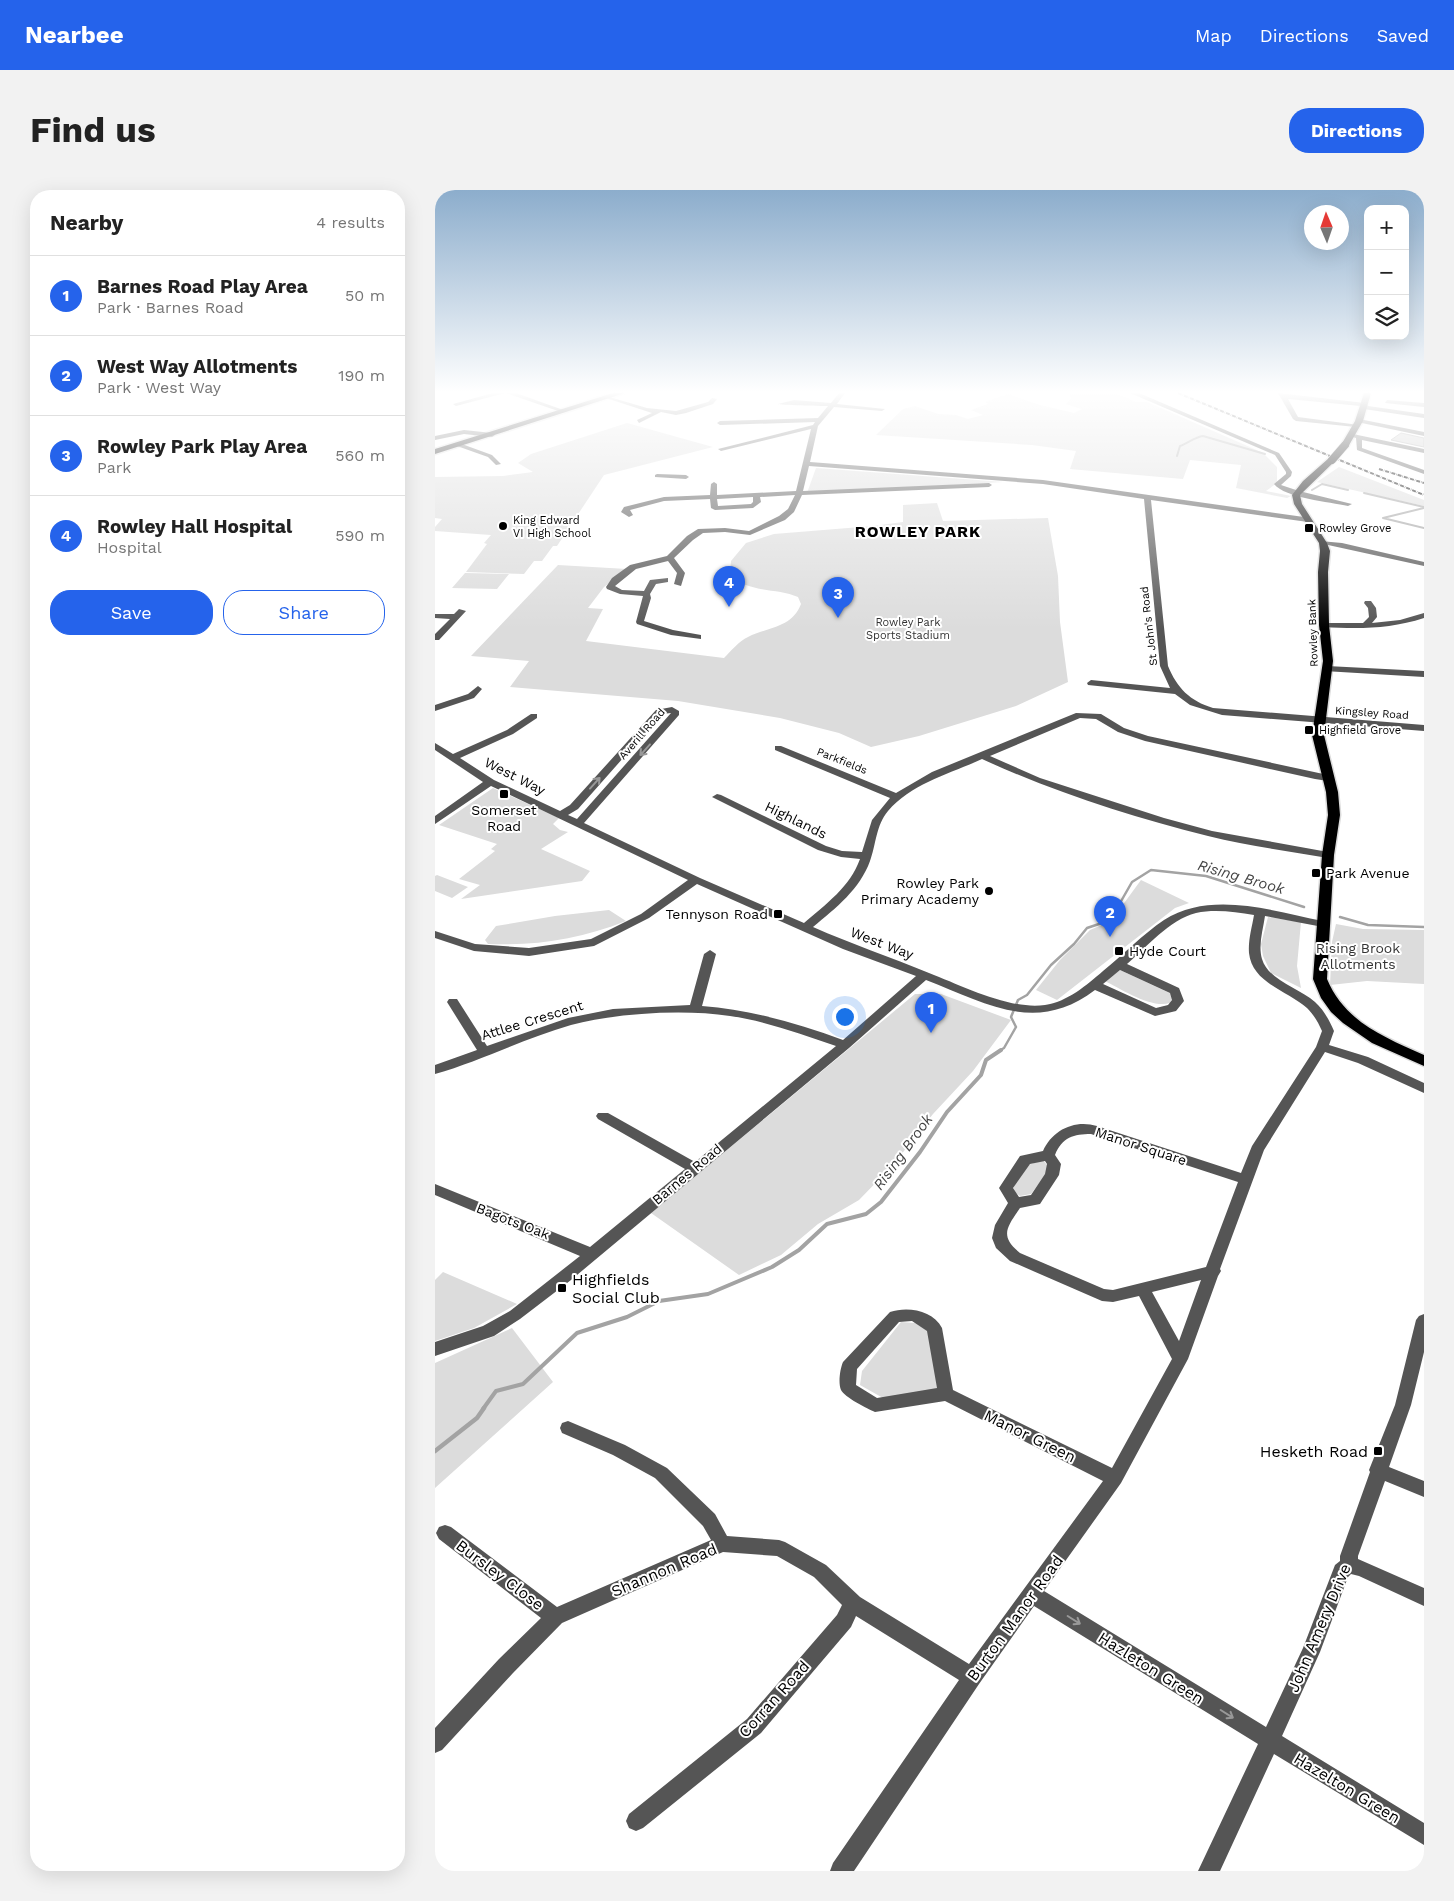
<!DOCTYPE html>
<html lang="en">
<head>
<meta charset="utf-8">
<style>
  :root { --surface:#fff; --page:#f2f2f2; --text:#222; --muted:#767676; --line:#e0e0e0; --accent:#2563eb }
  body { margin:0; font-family:"Work Sans",sans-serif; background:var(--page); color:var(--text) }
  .controls { position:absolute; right:15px; top:15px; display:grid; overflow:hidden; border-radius:10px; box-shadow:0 5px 20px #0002 }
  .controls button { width:45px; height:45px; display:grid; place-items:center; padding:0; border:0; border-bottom:1px solid var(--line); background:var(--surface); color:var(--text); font:25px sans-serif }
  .compass { position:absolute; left:869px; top:15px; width:45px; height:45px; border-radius:50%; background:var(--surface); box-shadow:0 5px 20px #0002; rotate:358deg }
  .you { position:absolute; left:409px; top:826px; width:18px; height:18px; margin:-12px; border:4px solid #fff; border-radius:50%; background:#1a73e8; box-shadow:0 0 0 8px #1a73e833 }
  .badge { display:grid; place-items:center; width:32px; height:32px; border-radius:50%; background:var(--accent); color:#fff; font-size:16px; font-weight:700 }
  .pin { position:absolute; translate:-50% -41px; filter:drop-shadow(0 1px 2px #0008) }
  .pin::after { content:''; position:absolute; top:26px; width:18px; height:15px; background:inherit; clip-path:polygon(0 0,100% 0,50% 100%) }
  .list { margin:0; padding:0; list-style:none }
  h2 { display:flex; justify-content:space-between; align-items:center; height:65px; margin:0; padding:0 20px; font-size:21px }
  h2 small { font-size:16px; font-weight:400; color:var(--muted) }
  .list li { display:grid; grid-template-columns:32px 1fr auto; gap:15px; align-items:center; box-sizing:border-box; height:80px; padding:0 20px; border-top:1px solid var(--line) }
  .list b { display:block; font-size:19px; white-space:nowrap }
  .list p { margin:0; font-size:16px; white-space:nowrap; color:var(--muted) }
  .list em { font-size:16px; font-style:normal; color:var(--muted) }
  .actions { display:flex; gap:10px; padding:15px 20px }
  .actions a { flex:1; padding:11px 0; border:1px solid var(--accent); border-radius:20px; text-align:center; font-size:18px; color:var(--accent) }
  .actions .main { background:var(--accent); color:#fff }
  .icon { flex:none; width:28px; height:28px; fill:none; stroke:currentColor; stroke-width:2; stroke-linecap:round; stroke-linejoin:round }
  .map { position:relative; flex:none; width:989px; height:1681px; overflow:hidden; border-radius:20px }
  header { display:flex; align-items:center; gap:30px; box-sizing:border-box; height:70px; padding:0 25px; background:var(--accent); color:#fff }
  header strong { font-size:24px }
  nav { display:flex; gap:28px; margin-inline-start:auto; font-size:18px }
  .intro { display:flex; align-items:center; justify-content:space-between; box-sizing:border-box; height:120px; padding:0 30px }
  h1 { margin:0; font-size:35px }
  .button { padding:12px 22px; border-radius:20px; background:var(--accent); color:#fff; font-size:18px; font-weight:700 }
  main { display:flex; gap:30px; padding:0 30px }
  aside { flex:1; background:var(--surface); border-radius:20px; box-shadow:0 5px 20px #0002 }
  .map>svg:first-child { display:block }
  .green { fill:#dcdcdc }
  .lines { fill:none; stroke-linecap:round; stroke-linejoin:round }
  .stream-far3 { stroke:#a3a3a3; stroke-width:2 }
  .stream-far2 { stroke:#a3a3a3; stroke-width:2.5 }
  .stream-far1 { stroke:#a3a3a3; stroke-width:4 }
  .stream { stroke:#a3a3a3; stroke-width:4.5 }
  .building { fill:#c4c4c4; stroke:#999 }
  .highway-casing { stroke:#dbdbdb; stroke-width:3 }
  .minor { fill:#555; fill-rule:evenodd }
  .highway { fill:#000; fill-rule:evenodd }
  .rail { stroke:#000; stroke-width:2; stroke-dasharray:4 1 0.5 1; stroke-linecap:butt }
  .highway-bridge-casing { stroke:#dbdbdb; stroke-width:9; stroke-linecap:butt }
  .highway-bridge { stroke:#000; stroke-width:8 }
  .oneway { stroke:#999 }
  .poi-dot { fill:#000; stroke:#fff; stroke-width:2 }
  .labels { text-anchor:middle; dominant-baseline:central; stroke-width:4; stroke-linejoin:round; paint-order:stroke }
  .far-poi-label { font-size:11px; fill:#000; stroke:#fff; text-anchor:start }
  .far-park-label { font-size:11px; fill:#333; stroke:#fff }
  .far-street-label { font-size:11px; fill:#000; stroke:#fff }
  .street-label { font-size:14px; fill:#000; stroke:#fff }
  .poi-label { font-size:14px; fill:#000; stroke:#fff; text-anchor:start }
  .park-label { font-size:14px; fill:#333; stroke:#fff }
  .water-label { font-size:15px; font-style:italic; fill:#444; stroke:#fff }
  .far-district-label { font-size:16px; font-weight:bold; letter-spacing:1px; fill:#000; stroke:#fff }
  .near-poi-label { font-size:16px; fill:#000; stroke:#fff; text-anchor:start }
  .near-street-label { font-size:16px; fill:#000; stroke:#fff }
</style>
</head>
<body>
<header>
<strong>Nearbee</strong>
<nav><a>Map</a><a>Directions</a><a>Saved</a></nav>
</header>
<div class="intro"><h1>Find us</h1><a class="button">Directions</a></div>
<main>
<aside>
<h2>Nearby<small>4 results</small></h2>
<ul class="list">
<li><span class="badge">1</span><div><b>Barnes Road Play Area</b><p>Park · Barnes Road</p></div><em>50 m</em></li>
<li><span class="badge">2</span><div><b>West Way Allotments</b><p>Park · West Way</p></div><em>190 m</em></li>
<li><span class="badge">3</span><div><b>Rowley Park Play Area</b><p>Park</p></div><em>560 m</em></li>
<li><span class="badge">4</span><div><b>Rowley Hall Hospital</b><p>Hospital</p></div><em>590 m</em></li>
</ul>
<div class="actions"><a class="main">Save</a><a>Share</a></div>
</aside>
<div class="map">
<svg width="989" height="1681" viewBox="0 0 989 1681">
  <rect width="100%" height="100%" fill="#fff"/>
  <!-- green -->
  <path class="green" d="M634 203H680L701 212H712L817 258 828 263 842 277V293L831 301 856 306 852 308 801 298 806 275 755 270 748 289 635 279 641 261 597 255 441 245 468 219 480 216 503 224 521 225 533 229 548 225 536 220 553 214 550 212 573 204 605 215 639 223 647 219 631 214 636 209Z
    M192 233 278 257 169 285 122 356H118L107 371H99L89 384 31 382 52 354 49 353 56 345 0 341V337L7 329 0 328V287L68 286 98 282 83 273 96 264Z
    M904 277 989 310V316L882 292Z
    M381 278 568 292 372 303Z
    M502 313 508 331 613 328 623 386 625 432 633 492 581 516 484 546 436 557 404 543 345 528 243 511 75 497 94 471 36 466 123 375 192 379 169 397 153 418 168 419 151 451 289 468C296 461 304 451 313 447 333 437 357 438 366 414L363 407C341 397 311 404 295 383L296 371 311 353 339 344 438 336 468 332V315Z
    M30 383 74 384 62 399 17 398Z
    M58 598 124 628 118 634 125 640 133 642 106 659 155 681 147 691 26 709 45 695 24 689 60 661 56 659 62 654 4 635Z
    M2 685 33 697 17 708 0 701V686Z
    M706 690 754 713 740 718 622 810 601 800 625 770 655 740 676 731Z
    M174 720 191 731C146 749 102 756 53 754L50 750 61 736 120 726Z
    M833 727 866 732 862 776 866 798 836 783 828 766 826 754Z
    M901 734 928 739 989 740V794L932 791 895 795 897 752Z
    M685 780 739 805 735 813C717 819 686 799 670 791Z
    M480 804H506L576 830 538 881 498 924 458 975 424 1010 383 1034 346 1065 304 1085 216 1023Z
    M608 970 612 975 611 984 596 1004 585 1006 578 1001 579 995 593 975Z
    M8 1082 82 1114 39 1138 0 1151V1090Z
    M466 1132 480 1133 493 1141 505 1196 497 1201 448 1208 425 1195 427 1181Z
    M77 1138 118 1192 0 1298V1173Z"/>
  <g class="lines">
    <!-- stream-far3 -->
    <path class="stream-far3" d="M742 266 745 256C753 253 760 247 768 246L830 264
      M877 300 887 294 913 300
      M929 303 989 317
      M989 318 948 328 989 338"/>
    <!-- stream-far2 -->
    <path class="stream-far2" d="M905 727 933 735 989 737
      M564 861 569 858 581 837 576 827 583 810 592 805 616 775 639 754 652 738 670 732 681 720 697 692 716 680 771 686 869 717"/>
    <!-- stream-far1 -->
    <path class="stream-far1" d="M48 1219 61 1201 88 1194 142 1143 192 1127 224 1111 273 1104 337 1077 364 1060 392 1034 431 1024 446 1012 485 962 512 922 546 885 551 870 566 860"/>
    <!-- stream -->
    <path class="stream" d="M0 1261 42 1228 49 1218"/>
  </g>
  <!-- building -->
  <path class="building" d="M966 243 989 248V257L956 250Z"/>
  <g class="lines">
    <!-- highway casing -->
    <g class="highway-casing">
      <path id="highway" d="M178 203H190L0 264V259Z
        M929 203H936L928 231 913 257H907L906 255 920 231Z
        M894 268 901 270 865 305 867 314 892 353 895 361 893 382 894 435 898 471 889 545 903 602 905 625 899 665 892 789C910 832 949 847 989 865V876L937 853 908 833 896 822 886 808 878 789 887 665 893 625 891 602 877 545 888 471 884 435 883 382 885 361 884 353 859 314 857 305 868 291Z"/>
    </g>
    <!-- minor -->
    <path class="minor" d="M58 203H70L21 216 18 214Z
      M71 203H81L131 221 126 222Z
      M404 203H410L402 214 450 219 447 221 399 217 383 236 375 272 608 290 876 328V332H873L716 310 733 476C742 498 755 511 778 518L989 535V541L787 525 755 515 740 504 653 495 652 493 656 490 735 498 725 476 709 309 608 294 374 276 368 301 554 293 557 295 554 297 367 305 359 322 350 330 315 345 290 342 268 343 258 350 239 368 250 383 246 396 239 394 242 383 233 371 201 379 180 396 187 400 209 401 215 390 233 388V392L221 394 215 404 216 408 209 431 238 440 266 445V449L236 445 202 434 201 432 208 406 185 404 172 399 171 397 177 388 195 375 232 366 252 346 263 339 290 338 314 341 344 326 353 319 360 305 325 307 326 312 318 318 280 320 276 318 275 309 229 311 195 320 198 325 194 327 186 322 189 317 229 307 275 305 276 294 279 292 282 294V305L361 301 376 239 286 261 283 259 378 235 380 232 285 235 282 233 285 231 383 228 393 216C385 216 345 215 343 214L359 210 396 213ZM318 307V312L316 314 283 316 282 309Z
      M695 203H704L844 263 857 282 856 286 846 295 864 301 917 314 913 316C895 312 850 308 839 294L851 284V282L840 265Z
      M843 203 930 213 933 216 989 224V228L929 219 926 216 853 209 863 227 924 235 921 237 861 231 858 229Z
      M171 206 212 218 241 221 273 212 277 208 282 209 278 214 251 223 241 225 226 222 204 233 202 230 217 223 171 208Z
      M952 210 989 213V217L950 213Z
      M924 229 989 242V246L922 232Z
      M29 240 57 243 60 245 57 247 29 244 0 250V246Z
      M918 244 989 259V263L927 250V258L989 280V284L922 260 921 248 915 246Z
      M24 253 57 265 66 274 61 275 53 267 22 256 21 255Z
      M222 284 251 285 254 287 251 289 220 287V285Z
      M885 351 907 353 989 372V376L884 353Z
      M930 411H936L941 418 942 427 937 433 965 430 989 423V428C955 439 924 439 889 437L885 435 889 433H928L934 427 933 418 929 413Z
      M24 419 31 421 4 450H0V444L15 429 0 428V424H19Z
      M892 476 989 481V487L889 481V477Z
      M43 496 47 499 39 508 0 521V515L33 504Z
      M237 517 244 521V525L149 633 265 688 369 733C391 714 415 697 425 669L406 667 383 660 277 607 282 604 286 605 391 656 407 661 427 662 437 630 455 608 340 560V556H346L461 603 497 582 641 523 666 524 689 538 713 546 893 585 898 588 893 591 880 589 710 551 683 542 661 529 645 528 555 566 605 588 729 628 777 641 893 662 898 665 893 668C853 661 812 656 773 646 696 627 619 602 547 569 515 584 477 593 453 621 441 635 441 655 435 671 425 699 401 718 378 737 416 754 456 767 494 783 528 796 574 820 610 815 632 812 652 795 668 781 688 765 708 744 729 730 776 700 838 721 888 731L894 734 888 737 830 726C828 740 823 755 827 769 833 790 864 798 880 812 889 820 894 830 899 841L894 855 933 867 989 893V903L923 873 890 862 829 960 785 1079 786 1081 783 1086 753 1169 686 1293 609 1401 831 1537 868 1458 900 1375 905 1371V1366L935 1282 934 1280 960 1215 981 1130 984 1126 989 1124V1162L976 1215 954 1277 989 1291V1307L950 1291 923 1366V1369L989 1398V1416L924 1386 916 1384 913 1387 885 1462 847 1546 989 1633V1655L839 1564 785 1681H763L823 1554 599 1416 544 1494 419 1681H395L398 1673 524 1490 421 1426 416 1437 326 1543 208 1638 201 1641 194 1638 191 1631 194 1624 312 1529 402 1425 407 1415 379 1387 342 1366 288 1362 127 1433 78 1483 7 1560 0 1563V1538L64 1469 106 1428 4 1349 1 1343 4 1337 10 1335 16 1337 122 1417 276 1350 268 1336 220 1288 178 1265 127 1243 125 1238 127 1233 133 1231 190 1255 232 1278 280 1324 292 1346 344 1350 350 1352 391 1375 425 1407 534 1474 668 1291 510 1211 440 1222C433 1219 409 1207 406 1200 403 1193 405 1179 408 1172L455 1122C472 1116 498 1120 507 1138L518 1200 677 1278 737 1169 704 1106 678 1112 667 1111 575 1071 561 1058 557 1048 560 1035 573 1013 564 998 585 966 608 961C617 940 640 929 662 936L806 983 817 956 881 857 887 841C883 832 879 825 872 818 853 801 817 793 814 763 813 750 817 737 819 725 800 722 780 719 761 723 734 730 712 757 692 774L744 798 749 811 741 821 720 826 660 800C601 845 551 813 491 790L414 858 136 1090 85 1129 59 1146 0 1166V1152L48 1136 75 1121 145 1066 0 1005V994L155 1057 250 979 163 929 161 926 163 923H173L260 972 401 856C366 844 331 831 295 826 248 819 182 823 136 835 90 848 46 871 0 884V875L42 860 12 812 14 809H22L52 856 133 828 178 819 255 815 269 764 275 760 281 764 267 816C316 820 362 833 408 850L481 786 408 759 262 694 214 728 159 756 94 766 39 761 0 748V741L40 754 94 758 156 749 206 724 253 690 56 596 0 634V626L48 592 0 560V553L18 564 72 540 96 524H102V528L78 544 25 568 59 590 125 621 135 615 221 520ZM236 523 142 629 133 625 143 619 227 524ZM685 780 735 803 737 810 733 815 721 818 668 794ZM656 944 803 992 771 1077 678 1100 669 1099 585 1063C564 1046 572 1037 585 1018L605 1014 624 985 626 974 620 965C627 947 639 944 656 944ZM610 971 612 974 610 984 596 1005 584 1007 578 998 595 974ZM766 1090 744 1151 717 1102ZM477 1131 492 1141 502 1198 442 1208 421 1195 422 1179 464 1132Z"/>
    <!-- highway -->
    <use href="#highway" class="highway"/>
    <!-- rail -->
    <path class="rail" d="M743 203 989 305
      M944 279 989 293"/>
    <!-- highway-bridge casing -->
    <g class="highway-bridge-casing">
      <path id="highway-bridge" d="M897 270 910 255"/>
    </g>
    <!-- highway-bridge -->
    <use href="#highway-bridge" class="highway-bridge"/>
  </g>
  <!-- one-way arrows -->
  <defs><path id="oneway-shaft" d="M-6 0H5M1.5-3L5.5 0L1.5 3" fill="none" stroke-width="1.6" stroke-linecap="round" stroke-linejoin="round" transform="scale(1.25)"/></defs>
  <g class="oneway">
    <use href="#oneway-shaft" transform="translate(210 560) rotate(132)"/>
    <use href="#oneway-shaft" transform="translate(160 593) rotate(-48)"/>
    <use href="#oneway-shaft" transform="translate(639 1430) rotate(32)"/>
    <use href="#oneway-shaft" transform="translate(792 1524) rotate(32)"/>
  </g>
  <!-- sky -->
  <linearGradient id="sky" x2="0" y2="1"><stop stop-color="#8cadcc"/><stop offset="0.46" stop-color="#fff"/><stop offset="1" stop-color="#fff" stop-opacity="0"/></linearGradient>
  <rect width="989" height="439" fill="url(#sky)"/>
  <!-- markers -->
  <g class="poi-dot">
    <circle cx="68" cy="336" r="5"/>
    <rect x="869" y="333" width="10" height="10" rx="2.5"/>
    <rect x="869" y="535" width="10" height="10" rx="2.5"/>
    <rect x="64" y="599" width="10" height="10" rx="2.5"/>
    <rect x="876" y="678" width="10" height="10" rx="2.5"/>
    <circle cx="554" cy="701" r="5"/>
    <rect x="338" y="719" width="10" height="10" rx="2.5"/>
    <rect x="679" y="756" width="10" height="10" rx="2.5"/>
    <rect x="122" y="1093" width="10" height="10" rx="2.5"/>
    <rect x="938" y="1256" width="10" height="10" rx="2.5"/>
  </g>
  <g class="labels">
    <!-- far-poi labels -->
    <g class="far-poi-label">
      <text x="78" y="330">King Edward<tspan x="78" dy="13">VI High School</tspan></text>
      <text x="884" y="338">Rowley Grove</text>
      <text x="884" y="540">Highfield Grove</text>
    </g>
    <!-- far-park labels -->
    <g class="far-park-label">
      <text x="473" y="432">Rowley Park<tspan x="473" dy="13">Sports Stadium</tspan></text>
    </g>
    <!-- far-street labels -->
    <g class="far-street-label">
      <text transform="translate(714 436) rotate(-97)">St John's Road</text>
      <text transform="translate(878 443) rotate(-92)">Rowley Bank</text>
      <text transform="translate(937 523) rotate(4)">Kingsley Road</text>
      <text transform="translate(207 544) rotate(-49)">Averill Road</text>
      <text transform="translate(407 571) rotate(22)">Parkfields</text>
    </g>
    <!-- street labels -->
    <g class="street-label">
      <text transform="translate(80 586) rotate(27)">West Way</text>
      <text transform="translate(361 630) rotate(26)">Highlands</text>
      <text transform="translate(447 753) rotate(21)">West Way</text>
      <text transform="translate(97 830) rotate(-17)">Attlee Crescent</text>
      <text transform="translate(706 956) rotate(18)">Manor Square</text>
      <text transform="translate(252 984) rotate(-40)">Barnes Road</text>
      <text transform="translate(78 1031) rotate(21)">Bagots Oak</text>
    </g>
    <!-- poi labels -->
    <g class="poi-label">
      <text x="69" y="620" text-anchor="middle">Somerset<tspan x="69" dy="16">Road</tspan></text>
      <text x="891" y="683">Park Avenue</text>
      <text x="544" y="693" text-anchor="end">Rowley Park<tspan x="544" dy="16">Primary Academy</tspan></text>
      <text x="333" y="724" text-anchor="end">Tennyson Road</text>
      <text x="694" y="761">Hyde Court</text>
    </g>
    <!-- park labels -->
    <g class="park-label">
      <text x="923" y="758">Rising Brook<tspan x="923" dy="16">Allotments</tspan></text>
    </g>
    <!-- water labels -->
    <g class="water-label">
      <text transform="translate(806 687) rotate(16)">Rising Brook</text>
      <text transform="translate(468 962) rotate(-54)">Rising Brook</text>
    </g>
    <!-- far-district labels -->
    <g class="far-district-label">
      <text x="483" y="341">ROWLEY PARK</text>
    </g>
    <!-- near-poi labels -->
    <g class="near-poi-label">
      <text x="137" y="1089">Highfields<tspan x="137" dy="18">Social Club</tspan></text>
      <text x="933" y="1261" text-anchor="end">Hesketh Road</text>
    </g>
    <!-- near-street labels -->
    <g class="near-street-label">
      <text transform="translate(595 1246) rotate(26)">Manor Green</text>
      <text transform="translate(229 1380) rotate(-23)">Shannon Road</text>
      <text transform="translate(65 1385) rotate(37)">Bursley Close</text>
      <text transform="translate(580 1428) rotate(-54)">Burton Manor Road</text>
      <text transform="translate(884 1438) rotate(-67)">John Amery Drive</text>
      <text transform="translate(716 1478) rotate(32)">Hazleton Green</text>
      <text transform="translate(339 1509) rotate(-48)">Corran Road</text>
      <text transform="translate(912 1598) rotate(31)">Hazelton Green</text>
    </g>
  </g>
</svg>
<div class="controls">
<button>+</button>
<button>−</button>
<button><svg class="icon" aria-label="layers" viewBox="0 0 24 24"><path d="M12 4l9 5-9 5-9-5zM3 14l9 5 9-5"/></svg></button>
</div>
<svg class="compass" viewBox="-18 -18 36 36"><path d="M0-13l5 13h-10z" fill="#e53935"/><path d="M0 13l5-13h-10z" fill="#767676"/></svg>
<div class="you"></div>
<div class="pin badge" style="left:496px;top:843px">1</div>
<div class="pin badge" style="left:675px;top:747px">2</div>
<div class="pin badge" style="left:403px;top:428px">3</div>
<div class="pin badge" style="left:294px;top:417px">4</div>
</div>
</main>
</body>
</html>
